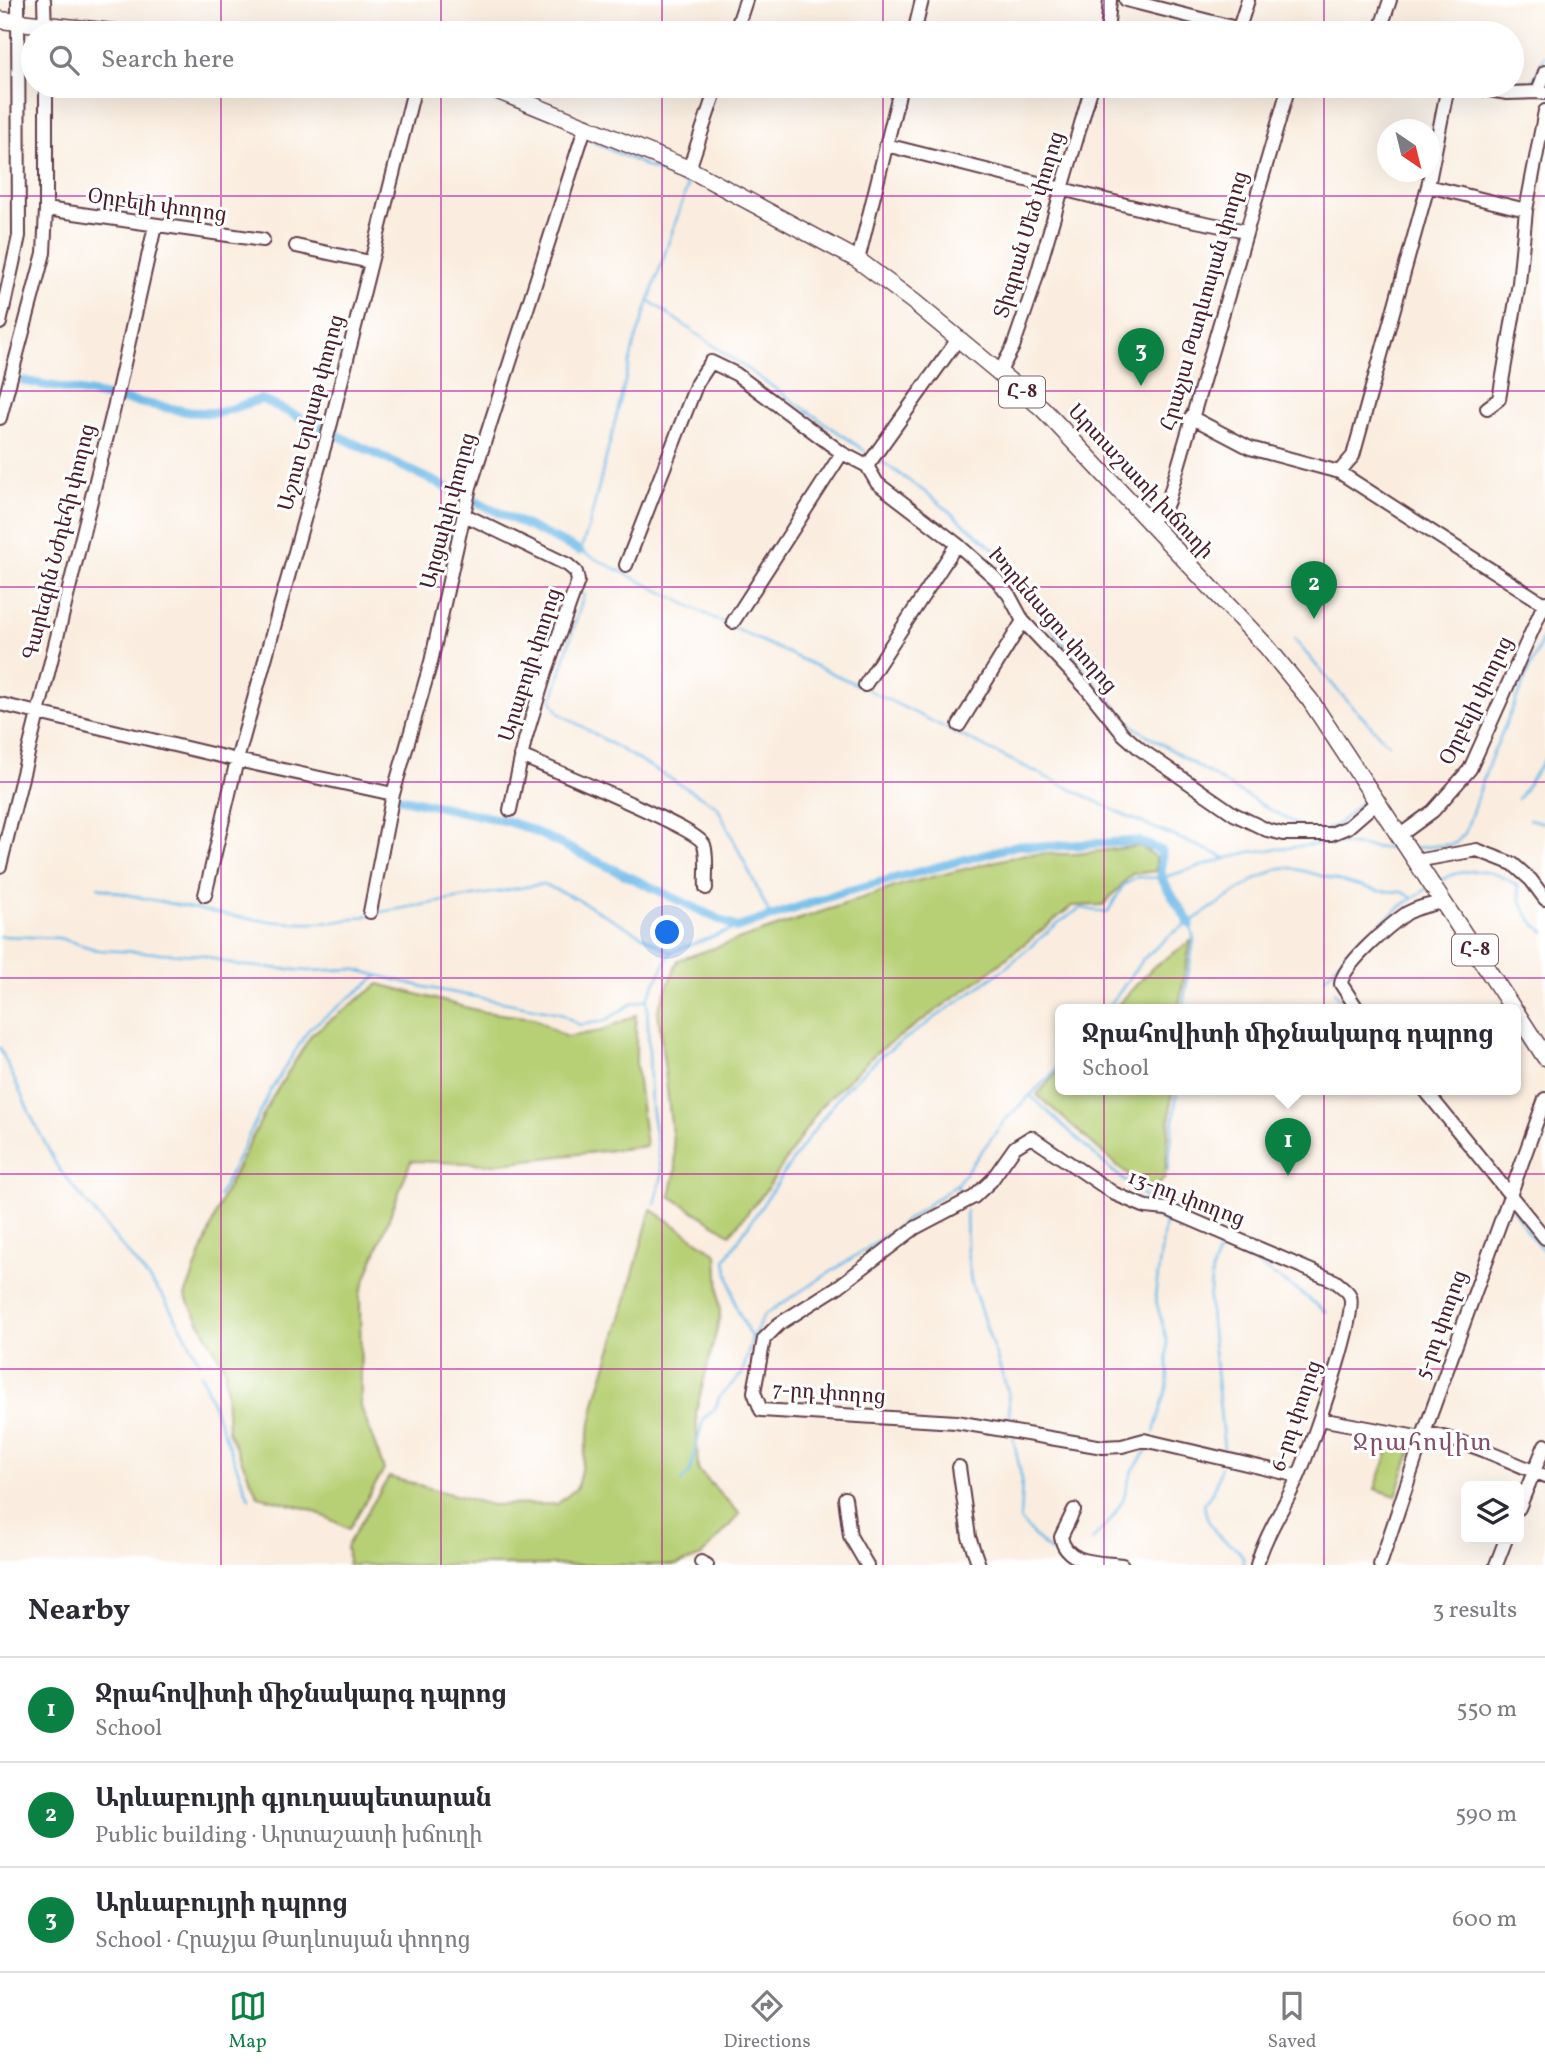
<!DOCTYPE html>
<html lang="en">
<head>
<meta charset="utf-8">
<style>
  :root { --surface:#fff; --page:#f2f2f3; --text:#2b2b33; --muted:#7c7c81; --line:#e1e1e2; --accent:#0b8043 }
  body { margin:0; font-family:Vollkorn,"Noto Serif Armenian",serif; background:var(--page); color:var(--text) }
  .controls { position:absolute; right:21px; bottom:21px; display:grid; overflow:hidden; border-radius:10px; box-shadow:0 7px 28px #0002 }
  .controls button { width:63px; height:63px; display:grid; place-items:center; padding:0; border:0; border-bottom:2px solid var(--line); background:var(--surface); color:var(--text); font:35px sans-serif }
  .compass { position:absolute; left:1377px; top:119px; width:63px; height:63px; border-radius:50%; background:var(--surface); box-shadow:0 7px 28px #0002; rotate:145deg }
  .you { position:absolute; left:668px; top:933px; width:24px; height:24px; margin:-18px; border:5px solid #fff; border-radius:50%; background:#1a73e8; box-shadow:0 0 0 10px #1a73e833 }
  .badge { display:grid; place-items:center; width:46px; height:46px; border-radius:50%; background:var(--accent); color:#fff; font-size:23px; font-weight:700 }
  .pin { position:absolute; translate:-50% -58px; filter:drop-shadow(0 2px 4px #0008) }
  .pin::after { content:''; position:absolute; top:37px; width:24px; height:21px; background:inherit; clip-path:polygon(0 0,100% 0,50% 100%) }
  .popup { position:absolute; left:1055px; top:1004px; width:466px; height:91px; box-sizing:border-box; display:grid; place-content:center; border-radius:10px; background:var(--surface); filter:drop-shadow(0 2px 5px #0005); font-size:23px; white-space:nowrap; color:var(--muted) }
  .popup b { font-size:26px; color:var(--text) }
  .popup::after { content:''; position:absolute; left:50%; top:100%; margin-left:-14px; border:14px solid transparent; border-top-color:var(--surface) }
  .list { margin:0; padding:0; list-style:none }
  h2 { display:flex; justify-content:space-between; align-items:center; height:91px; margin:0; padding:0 28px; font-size:30px }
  h2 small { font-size:23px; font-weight:400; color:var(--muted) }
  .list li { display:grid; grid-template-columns:46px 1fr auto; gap:21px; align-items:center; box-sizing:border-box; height:105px; padding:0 28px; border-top:2px solid var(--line) }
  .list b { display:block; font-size:26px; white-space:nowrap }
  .list p { margin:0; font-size:23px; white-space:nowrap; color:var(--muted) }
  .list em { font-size:23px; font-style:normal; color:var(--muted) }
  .icon { flex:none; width:38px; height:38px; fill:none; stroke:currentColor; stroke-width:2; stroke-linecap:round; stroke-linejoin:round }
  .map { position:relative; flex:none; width:1545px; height:1565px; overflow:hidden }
  .search { position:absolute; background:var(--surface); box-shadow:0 7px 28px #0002; left:21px; right:21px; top:21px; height:77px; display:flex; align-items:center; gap:18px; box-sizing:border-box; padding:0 24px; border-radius:38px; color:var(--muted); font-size:26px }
  .sheet { height:406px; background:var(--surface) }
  nav { display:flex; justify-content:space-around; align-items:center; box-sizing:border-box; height:98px; border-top:2px solid var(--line); background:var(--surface); font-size:19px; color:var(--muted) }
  nav a { display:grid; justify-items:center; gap:4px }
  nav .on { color:var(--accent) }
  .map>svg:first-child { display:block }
  .green { fill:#b7d076; stroke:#807850; stroke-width:2 }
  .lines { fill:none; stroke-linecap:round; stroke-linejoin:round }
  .stream { stroke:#6fbbe9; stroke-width:2.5 }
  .canal { stroke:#6fbbe9; stroke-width:9 }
  .minor-casing { stroke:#643e46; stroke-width:16 }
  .major-casing { stroke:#643e46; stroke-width:19 }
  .minor { stroke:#fff; stroke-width:12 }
  .major { stroke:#fff; stroke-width:16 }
  .grid { fill:none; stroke:#b5179e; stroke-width:2; stroke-opacity:0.55 }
  .labels { text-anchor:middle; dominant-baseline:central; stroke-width:6; stroke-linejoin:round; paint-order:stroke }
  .shield { fill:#fff; stroke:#80626b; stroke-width:2 }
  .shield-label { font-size:19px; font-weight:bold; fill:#4a1f2b }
  .street-label { font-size:21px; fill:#4a1f2b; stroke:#fff }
  .quarter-label { font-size:24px; letter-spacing:2px; fill:#825168; stroke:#fff }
</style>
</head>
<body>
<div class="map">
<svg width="1545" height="1565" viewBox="0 0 1545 1565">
  <rect width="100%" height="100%" fill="#fff"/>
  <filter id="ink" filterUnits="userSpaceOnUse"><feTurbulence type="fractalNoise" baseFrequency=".0143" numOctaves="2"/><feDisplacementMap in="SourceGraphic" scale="14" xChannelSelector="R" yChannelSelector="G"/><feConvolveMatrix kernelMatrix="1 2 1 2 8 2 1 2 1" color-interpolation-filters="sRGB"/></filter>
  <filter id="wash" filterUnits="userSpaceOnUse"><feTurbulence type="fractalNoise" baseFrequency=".00686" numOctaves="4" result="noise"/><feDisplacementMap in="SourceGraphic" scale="28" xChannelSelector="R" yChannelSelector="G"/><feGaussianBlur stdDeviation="1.57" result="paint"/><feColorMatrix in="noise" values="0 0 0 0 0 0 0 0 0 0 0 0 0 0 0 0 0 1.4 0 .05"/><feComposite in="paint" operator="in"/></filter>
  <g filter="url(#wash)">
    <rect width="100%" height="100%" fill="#faeddf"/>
    <!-- green -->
    <path class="green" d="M1140 846 1156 857V871L1132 874 1103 905 1072 906 979 980 875 1054 822 1105 767 1189 730 1234 670 1196 676 1169 658 1010 678 960 904 884 1025 854H1076Z
      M1191 941 1178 1010H1113L1152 968Z
      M379 984 484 1012 534 1018 566 1037 601 1031 636 1015V1065L646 1146 493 1164 411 1161 360 1294 361 1407 384 1470 349 1529 312 1510 258 1496 228 1431 225 1368 185 1296 222 1198 272 1098 312 1034Z
      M1060 1069V1090H1172L1165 1177 1151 1195 1037 1095Z
      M651 1209 717 1254 720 1317 696 1411 698 1470 740 1514 702 1556 677 1565H349L346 1547 389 1477 491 1505 557 1504 577 1488 597 1395 619 1325Z
      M1393 1438 1413 1445 1396 1496 1375 1489Z"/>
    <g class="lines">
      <!-- stream -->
      <path class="stream" d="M1532 82 1545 56
        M593 142 688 185 634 345 589 526 580 551 744 633 862 687
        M648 300 865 451
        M881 461 932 497 1006 559 1061 641 1098 687 1136 728 1241 793 1303 828
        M584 594 552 700 559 713 717 806 771 917
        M1294 639 1339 692 1388 744
        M868 690 1126 816 1226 858
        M1518 799 1545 759
        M1529 819 1545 823
        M1326 829 1337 825 1361 802
        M1415 848 1454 844 1465 833 1489 763 1545 633
        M1437 882C1465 866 1491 867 1518 886 1520 906 1528 920 1545 932
        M98 887C121 894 144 898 167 903 228 916 307 934 369 915
        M375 913 543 884 575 898 671 952 737 928
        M0 936 59 938 98 950 202 955 235 965 308 971 353 969 424 987 560 1013 579 1025 605 1021 631 1004 647 999 671 952
        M1325 978 1350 948 1404 904 1428 888
        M1334 991 1347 1010
        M647 999 651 1106 662 1176 655 1204
        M1104 1010 1119 993 1142 960 1170 935 1256 879 1280 868H1292L1379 891 1402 892 1413 898
        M1182 1010 1194 940 1190 924
        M0 1048 32 1118 58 1168 162 1295 183 1330 199 1362
        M1416 1090 1473 1159
        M1031 1096 1108 1167 1153 1204
        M1168 1170 1177 1090
        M957 1184 963 1199
        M219 1196 271 1090 309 1029 378 976
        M1513 1209 1528 1233 1545 1252
        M966 1211 967 1252 971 1281 1008 1392 1010 1426
        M1154 1211 1155 1217C1217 1240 1275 1271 1326 1312
        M1221 1245 1212 1270 1209 1302 1224 1449
        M752 1339 736 1307 725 1260 801 1148 843 1091 881 1056 1004 969 1058 923 1081 908 1107 913 1123 886 1137 877 1161 878 1249 852 1331 843 1402 850
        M201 1374 249 1498
        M1154 1432 1168 1384 1167 1341 1155 1297 1165 1222
        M1013 1437 1022 1480 1020 1520C1035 1537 1049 1555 1071 1561
        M1221 1466 1215 1487 1204 1505C1206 1518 1210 1527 1219 1536 1229 1546 1244 1548 1244 1565
        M681 1482 690 1472 703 1419 714 1410 720 1396 742 1374 752 1339 764 1315 869 1247 957 1184 1005 1120 1053 1073 1060 1062
        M1092 1540 1111 1520 1123 1500 1131 1473 1148 1448"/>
      <!-- canal -->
      <path class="canal" d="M24 381 190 412 218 413 261 399 580 551
        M400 798 506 821 527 828 737 928 840 893 1019 845 1041 847 1138 841 1162 851 1161 878 1190 924"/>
    </g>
  </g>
  <g filter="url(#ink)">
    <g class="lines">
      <!-- minor casing -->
      <g class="minor-casing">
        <path id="minor" d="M44 0 45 33
          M1126 0 1256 33
          M1239 28 1248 0
          M735 33 746 0
          M914 33 922 0
          M1107 33 1110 0
          M1379 33 1390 0
          M1463 86 1507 93 1538 92 1545 93
          M1538 92 1545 72
          M886 145 1166 215 1246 231
          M689 169 717 86
          M1428 186 1526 210
          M46 209 263 240
          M296 246 370 262
          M858 260 901 86
          M0 323 19 236 18 0
          M999 373 1013 347 1032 292 1092 86
          M1487 408 1499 399 1519 283 1526 210 1545 111
          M1191 417 1250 448 1339 472 1544 604
          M0 418 44 253 46 209V86
          M867 466 958 339
          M1339 472 1353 456 1428 186 1448 86
          M465 515 568 565 576 572 578 581 546 671 525 740 510 810
          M1149 521 1165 508 1168 501 1289 86
          M626 565 697 383 711 362 736 374 842 453 867 466 877 483 957 544 995 578 1009 595 1023 621 1087 689 1123 734 1140 749 1234 814 1267 830 1284 834H1331L1348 827 1378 801
          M733 622 842 453
          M865 685 957 544
          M0 704 237 760 393 794
          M959 725 1023 621
          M521 756C546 767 699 829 704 845 708 857 705 876 706 888
          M1399 836 1433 811 1470 769 1545 602
          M1416 861 1477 850 1513 864 1531 880 1545 899
          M0 866 114 408 155 226
          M205 895 237 760 331 423 415 86
          M370 912 393 794 431 662 470 487 586 125
          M1358 1010 1341 984C1343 964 1390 925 1407 913 1418 907 1432 904 1444 902
          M1425 1090 1545 1238
          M1320 1419 1422 1438
          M1424 1433C1466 1440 1506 1460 1545 1476
          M959 1467 969 1537 979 1565
          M845 1498 850 1536 867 1565
          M1519 1508 1545 1445
          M1074 1510 1061 1537C1066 1565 1100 1562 1122 1565
          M701 1562 707 1565
          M1257 1565C1264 1537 1286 1504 1298 1477 1309 1452 1358 1315 1350 1296 1348 1290 1339 1285 1335 1281L1167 1209 1146 1207 1115 1194 1031 1137 1015 1147 991 1181 974 1197 915 1228 839 1286 779 1324 764 1339 754 1392 761 1410 956 1422 1103 1447 1122 1446 1144 1440 1298 1476
          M1380 1565 1424 1433 1545 1099
          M1496 1565 1506 1539"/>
      </g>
      <!-- major casing -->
      <g class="major-casing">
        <path id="major" d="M0 20 122 33
          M486 86 689 169 858 260 914 302 1042 408 1267 647 1310 700 1514 1010
          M1516 1012 1545 1057"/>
      </g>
      <!-- minor -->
      <use href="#minor" class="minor"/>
      <!-- major -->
      <use href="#major" class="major"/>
    </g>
  </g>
  <!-- grid -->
  <path class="grid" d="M221 0V33M441 0V33M662 0V33M883 0V33M1104 0V33M1324 0V33M221 86V1565M441 86V1565M662 86V1565M883 86V1565M1104 86V1565M1324 86V1565M0 196H1545M0 391H1545M0 587H1545M0 782H1545M0 978H1545M0 1174H1545M0 1369H1545"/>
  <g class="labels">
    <!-- shield labels -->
    <g class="shield">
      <rect x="999" y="376.5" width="46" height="31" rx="5"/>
      <rect x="1452" y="934.5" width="46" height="31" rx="5"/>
    </g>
    <g class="shield-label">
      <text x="1022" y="392">Հ-8</text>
      <text x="1475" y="950">Հ-8</text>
    </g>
    <!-- street labels -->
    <g class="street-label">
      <text transform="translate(157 206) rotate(8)">Օրբելի փողոց</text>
      <text transform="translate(1030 225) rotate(-73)">Տիգրան Մեծ փողոց</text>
      <text transform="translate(1205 301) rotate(-74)">Հրաչյա Թադևոսյան փողոց</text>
      <text transform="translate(312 413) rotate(-75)">Աշոտ Երկաթ փողոց</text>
      <text transform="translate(1140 482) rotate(47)">Արտաշատի խճուղի</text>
      <text transform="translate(449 511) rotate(-75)">Արցախի փողոց</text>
      <text transform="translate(60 542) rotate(-76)">Գարեգին Նժդեհի փողոց</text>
      <text transform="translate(1052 621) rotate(49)">Խորենացու փողոց</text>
      <text transform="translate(531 665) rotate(-72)">Արաբոյի փողոց</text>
      <text transform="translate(1477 701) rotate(-64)">Օրբելի փողոց</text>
      <text transform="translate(1186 1199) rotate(21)">13-րդ փողոց</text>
      <text transform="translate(1442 1325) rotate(-70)">5-րդ փողոց</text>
      <text transform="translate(829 1394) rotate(4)">7-րդ փողոց</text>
      <text transform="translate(1297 1416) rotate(-71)">6-րդ փողոց</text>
    </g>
    <!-- quarter labels -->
    <g class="quarter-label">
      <text x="1423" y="1444">Ջրահովիտ</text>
    </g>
  </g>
</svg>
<div class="controls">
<button><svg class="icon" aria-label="layers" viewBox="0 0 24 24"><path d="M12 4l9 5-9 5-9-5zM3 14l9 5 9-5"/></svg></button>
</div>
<svg class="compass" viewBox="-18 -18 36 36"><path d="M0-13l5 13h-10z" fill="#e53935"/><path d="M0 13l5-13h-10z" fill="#7c7c81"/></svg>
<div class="you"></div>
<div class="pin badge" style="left:1288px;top:1176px">1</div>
<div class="popup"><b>Ջրահովիտի միջնակարգ դպրոց</b>School</div>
<div class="pin badge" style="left:1314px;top:619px">2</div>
<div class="pin badge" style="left:1141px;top:386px">3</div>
<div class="search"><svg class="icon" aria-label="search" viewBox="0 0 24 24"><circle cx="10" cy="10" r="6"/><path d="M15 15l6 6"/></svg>Search here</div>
</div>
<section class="sheet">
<h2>Nearby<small>3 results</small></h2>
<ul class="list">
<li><span class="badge">1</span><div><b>Ջրահովիտի միջնակարգ դպրոց</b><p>School</p></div><em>550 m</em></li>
<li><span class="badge">2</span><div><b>Արևաբույրի գյուղապետարան</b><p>Public building · Արտաշատի խճուղի</p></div><em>590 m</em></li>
<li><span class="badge">3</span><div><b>Արևաբույրի դպրոց</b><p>School · Հրաչյա Թադևոսյան փողոց</p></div><em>600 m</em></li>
</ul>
</section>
<nav>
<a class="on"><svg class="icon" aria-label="map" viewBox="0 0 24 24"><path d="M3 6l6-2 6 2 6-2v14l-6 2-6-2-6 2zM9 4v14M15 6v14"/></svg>Map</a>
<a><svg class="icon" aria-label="directions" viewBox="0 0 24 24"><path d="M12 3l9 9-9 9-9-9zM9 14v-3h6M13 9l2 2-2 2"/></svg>Directions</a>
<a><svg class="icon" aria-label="saved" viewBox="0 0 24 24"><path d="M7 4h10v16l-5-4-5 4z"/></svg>Saved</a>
</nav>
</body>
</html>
